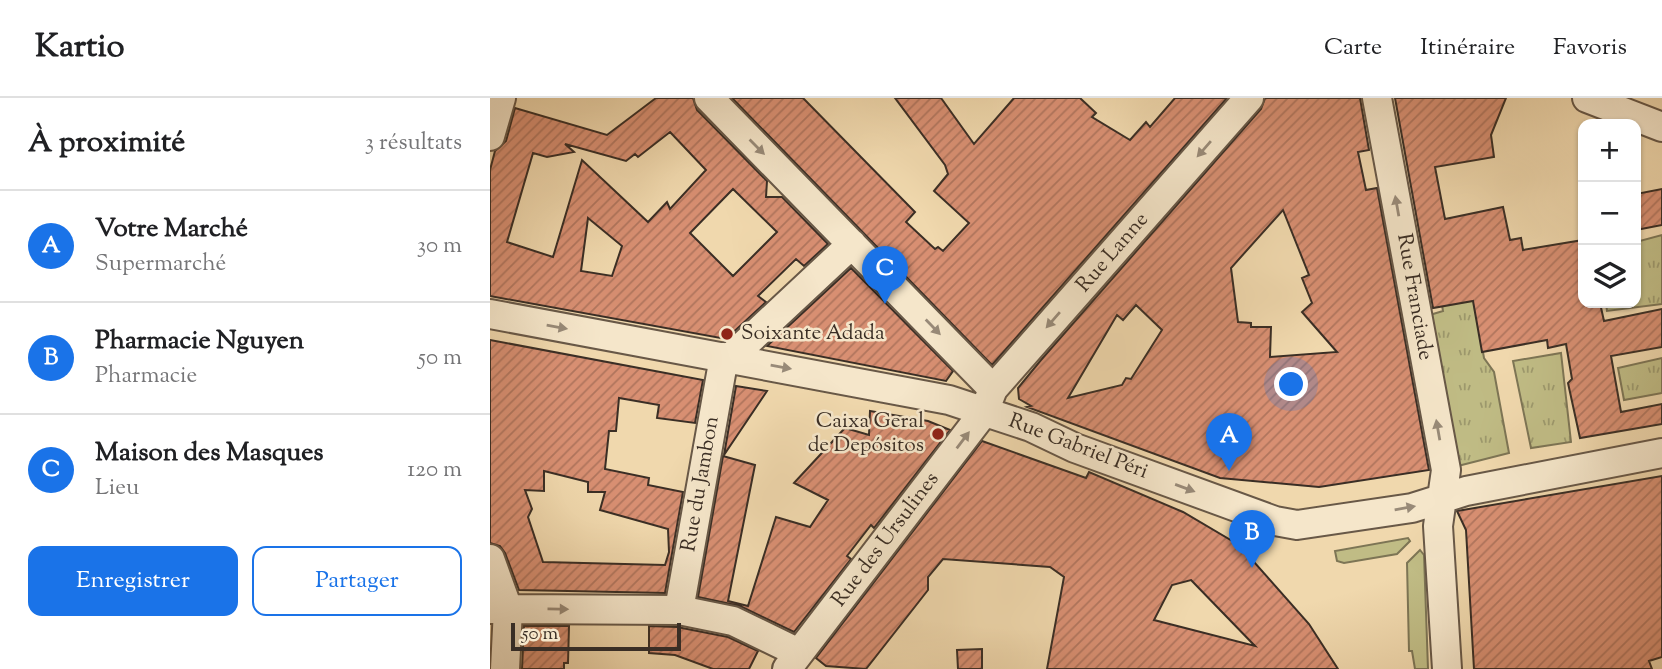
<!DOCTYPE html>
<html lang="fr">
<head>
<meta charset="utf-8">
<style>
  :root { --surface:#fff; --page:#f6f6f6; --text:#202124; --muted:#757577; --line:#e0e0e0; --accent:#1a73e8 }
  body { margin:0; font-family:"Sorts Mill Goudy",serif; background:var(--page); color:var(--text) }
  .controls { position:absolute; right:21px; top:21px; display:grid; overflow:hidden; border-radius:14px; box-shadow:0 2px 5px #0004 }
  .controls button { width:63px; height:63px; display:grid; place-items:center; padding:0; border:0; border-bottom:2px solid var(--line); background:var(--surface); color:var(--text); font:35px sans-serif }
  .scale { position:absolute; left:21px; bottom:18px; width:170px; box-sizing:border-box; padding-left:7px; border:4px solid #3a2e25; border-top:0; font-size:19px; line-height:24px; white-space:nowrap; color:#3a2e25; -webkit-text-stroke:5px #f5e6ca; paint-order:stroke }
  .you { position:absolute; left:802px; top:287px; width:24px; height:24px; margin:-18px; border:5px solid #fff; border-radius:50%; background:#1a73e8; box-shadow:0 0 0 10px #1a73e833 }
  .badge { display:grid; place-items:center; width:46px; height:46px; border-radius:50%; background:var(--accent); color:#fff; font-size:23px; font-weight:700 }
  .pin { position:absolute; translate:-50% -58px; filter:drop-shadow(0 2px 4px #0008) }
  .pin::after { content:''; position:absolute; top:37px; width:24px; height:21px; background:inherit; clip-path:polygon(0 0,100% 0,50% 100%) }
  .list { margin:0; padding:0; list-style:none }
  h2 { display:flex; justify-content:space-between; align-items:center; height:91px; margin:0; padding:0 28px; font-size:30px }
  h2 small { font-size:23px; font-weight:400; color:var(--muted) }
  .list li { display:grid; grid-template-columns:46px 1fr auto; gap:21px; align-items:center; box-sizing:border-box; height:112px; padding:0 28px; border-top:2px solid var(--line) }
  .list b { display:block; font-size:26px; white-space:nowrap }
  .list p { margin:0; font-size:23px; white-space:nowrap; color:var(--muted) }
  .list em { font-size:23px; font-style:normal; color:var(--muted) }
  .actions { display:flex; gap:14px; padding:21px 28px }
  .actions a { flex:1; padding:16px 0; border:2px solid var(--accent); border-radius:14px; text-align:center; font-size:24px; color:var(--accent) }
  .actions .main { background:var(--accent); color:#fff }
  .icon { flex:none; width:38px; height:38px; fill:none; stroke:currentColor; stroke-width:2; stroke-linecap:round; stroke-linejoin:round }
  .map { position:relative; flex:none; width:1172px; height:571px; overflow:hidden }
  header { display:flex; align-items:center; gap:42px; box-sizing:border-box; height:98px; padding:0 35px; background:var(--surface); border-bottom:2px solid var(--line) }
  header strong { font-size:33px }
  nav { display:flex; gap:38px; margin-inline-start:auto; font-size:24px }
  main { display:flex }
  aside { flex:1; background:var(--surface) }
  .map>svg:first-child { display:block }
  .grass { fill:#c0bc85; stroke:#7d7555; stroke-width:2 }
  .park { fill:url(#park-tufts); stroke:#7d7555; stroke-width:2 }
  .building { fill:url(#building-hatch); stroke:#3a2e25; stroke-width:2; fill-rule:evenodd }
  .lines { fill:none; stroke-linecap:round; stroke-linejoin:round }
  .minor-casing { stroke:#685847; stroke-width:32 }
  .minor { stroke:#f5e6ca; stroke-width:28 }
  .oneway { fill:#988a78 }
  .poi-dot { fill:#8f2418; stroke:#f5e6ca; stroke-width:2.5 }
  .labels { text-anchor:middle; dominant-baseline:central; stroke-width:5; stroke-linejoin:round; paint-order:stroke }
  .street-label { font-size:21px; fill:#3a2e25; stroke:#f5e6ca }
  .poi-label { font-size:21px; fill:#3a2e25; stroke:#f5e6ca; text-anchor:start }
</style>
</head>
<body>
<header>
<strong>Kartio</strong>
<nav><a>Carte</a><a>Itinéraire</a><a>Favoris</a></nav>
</header>
<main>
<aside>
<h2>À proximité<small>3 résultats</small></h2>
<ul class="list">
<li><span class="badge">A</span><div><b>Votre Marché</b><p>Supermarché</p></div><em>30 m</em></li>
<li><span class="badge">B</span><div><b>Pharmacie Nguyen</b><p>Pharmacie</p></div><em>50 m</em></li>
<li><span class="badge">C</span><div><b>Maison des Masques</b><p>Lieu</p></div><em>120 m</em></li>
</ul>
<div class="actions"><a class="main">Enregistrer</a><a>Partager</a></div>
</aside>
<div class="map">
<svg width="1172" height="571" viewBox="0 0 1172 571">
  <defs>
    <pattern id="park-tufts" width="24" height="20" patternUnits="userSpaceOnUse" patternTransform="scale(1.75)"><rect width="24" height="20" fill="#c0bc85"/><path d="M3 7l-1-3M5 7V3M7 7l1-3M15 17l-1-3M17 17v-4M19 17l1-3" fill="none" stroke="#9d996d"/></pattern>
    <pattern id="building-hatch" width="6" height="6" patternUnits="userSpaceOnUse" patternTransform="scale(1.75)"><rect width="6" height="6" fill="#d88f72"/><path d="M-1 1l2-2M0 6l6-6M5 7l2-2" fill="none" stroke="#b0755d"/></pattern>
  </defs>
  <rect width="100%" height="100%" fill="#f0d8ad"/>
  <filter id="stains"><feTurbulence type="fractalNoise" baseFrequency=".00286" numOctaves="4"/><feColorMatrix values="0 0 0 0 .2 0 0 0 0 .09 0 0 0 0 .02 0 0 0 .5 -.17"/></filter>
  <radialGradient id="worn" r=".72"><stop offset=".6" stop-color="#630" stop-opacity="0"/><stop offset="1" stop-color="#630" stop-opacity=".3"/></radialGradient>
  <!-- grass -->
  <path class="grass" d="M918 440 920 443 907 456 854 465 847 463 845 453Z
    M930 452 934 457 938 571H925L922 553H919L917 465Z"/>
  <!-- park -->
  <path class="park" d="M1172 137V206L1117 213 1116 205H1146V144Z
    M983 196 994 260 1004 274 1019 355 960 370 933 219 953 213 951 201Z
    M1071 255 1081 344 1041 350 1023 263Z
    M1172 260V295L1134 302 1128 270Z"/>
  <!-- building -->
  <path class="building" d="M166 0H203L207 12 277 83 276 99H292L338 146 314 168 306 161 268 198 276 204 236 241 0 198V72L5 53 16 43 25 10 117 37ZM180 34 216 72 180 111 177 104 158 124 92 62 63 159 17 144 43 55 57 59 84 54 75 46 136 63 145 56 148 59ZM243 91 287 134 243 178 200 135ZM98 120 132 148 122 178 91 173Z
    M242 0H313L425 114 416 124 445 151 448 149 453 153 479 125 444 93 458 76 455 67 405 0H451L484 46 524 0H590L606 15 602 19 640 42 656 24 660 29 685 0H737L502 267Z
    M775 0H870L879 52 868 54 876 92 887 90 939 372 829 389 730 380 537 309 541 308 529 301 528 290 551 262 771 11ZM793 112 819 177 812 180 822 205 812 214 847 254 780 259 781 229H761V225L748 224 741 170ZM646 207 672 232 641 281 636 280 632 287 578 300 627 217 633 222Z
    M905 0H1016L1001 37 1004 59 945 69 955 121 1013 109 1020 142 1031 140 1033 152 1093 142V205H1110L1114 223 1172 211V249L1121 258 1131 314 1172 306V326L1090 340 1078 285 1082 281 1076 246 1058 250 1057 242 992 254 983 203 943 210Z
    M1172 91V127L1146 132V96Z
    M361 170 463 273 456 283 277 248Z
    M0 242 213 282 205 325 167 320 169 307 129 300 126 333H119L115 371 159 380 158 387 193 394 175 495 29 492 15 455 10 448 0 445ZM54 373 98 384V394H115L110 412 178 431 179 454 175 467 53 464 38 419 42 411 35 392 54 393Z
    M246 288 277 293 234 357Z
    M380 313 438 323 460 332 384 430 381 427 357 458 361 461 304 534 250 508 208 499 233 358 265 367 238 503 258 508 286 419 320 429 338 402 304 385 355 330 379 337Z
    M492 343 596 380 599 374 693 414 749 447 819 526 848 571H557L574 479 560 469 453 461 438 479V492L376 571 336 568 326 560ZM701 482 765 548 664 522 682 487Z
    M1172 378V559L1159 563 1162 571H984L976 432 967 413Z
    M34 528H79L78 565H74V571H32Z
    M159 528 187 529 238 539 268 553 259 571H223L185 557 159 555Z
    M492 551V571H468L467 552Z"/>
  <g class="lines">
    <!-- minor casing -->
    <g class="minor-casing">
      <path id="minor" d="M219 0 503 291
        M887 0 956 372 948 428 957 571
        M1097 0 1172 29
        M0 38 11 0
        M0 216 459 302 541 329 585 350 785 423 807 427 922 410 976 393 1172 355
        M240 260 362 146
        M0 461 18 511 15 571
        M0 511 189 512 243 523 309 555
        M189 512 234 259
        M297 571 494 314 503 291 759 0"/>
    </g>
    <!-- minor -->
    <use href="#minor" class="minor"/>
  </g>
  <!-- one-way arrows -->
  <defs><path id="oneway-solid" d="M-6-.8H1V-3.2L6.5 0L1 3.2V.8H-6Z" transform="scale(1.75)"/></defs>
  <g class="oneway">
    <use href="#oneway-solid" transform="translate(267 49) rotate(45)"/>
    <use href="#oneway-solid" transform="translate(714 51) rotate(131)"/>
    <use href="#oneway-solid" transform="translate(907 108) rotate(-100)"/>
    <use href="#oneway-solid" transform="translate(563 222) rotate(131)"/>
    <use href="#oneway-solid" transform="translate(67 229) rotate(10)"/>
    <use href="#oneway-solid" transform="translate(443 229) rotate(46)"/>
    <use href="#oneway-solid" transform="translate(291 269) rotate(10)"/>
    <use href="#oneway-solid" transform="translate(948 332) rotate(-100)"/>
    <use href="#oneway-solid" transform="translate(473 342) rotate(-53)"/>
    <use href="#oneway-solid" transform="translate(695 390) rotate(20)"/>
    <use href="#oneway-solid" transform="translate(915 410) rotate(-10)"/>
    <use href="#oneway-solid" transform="translate(68 511) rotate(1)"/>
  </g>
  <!-- markers -->
  <g class="poi-dot">
    <circle cx="237" cy="236" r="7"/>
    <circle cx="448" cy="336" r="7"/>
  </g>
  <g class="labels">
    <!-- street labels -->
    <g class="street-label">
      <text transform="translate(623 155) rotate(-49)">Rue Lanne</text>
      <text transform="translate(924 199) rotate(80)">Rue Franciade</text>
      <text transform="translate(588 349) rotate(21)">Rue Gabriel Péri</text>
      <text transform="translate(211 386) rotate(-80)">Rue du Jambon</text>
      <text transform="translate(396 442) rotate(-53)">Rue des Ursulines</text>
    </g>
    <!-- poi labels -->
    <g class="poi-label">
      <text x="251" y="236">Soixante Adada</text>
      <text x="434" y="324" text-anchor="end">Caixa Geral<tspan x="434" dy="24">de Depósitos</tspan></text>
    </g>
  </g>
  <rect width="100%" height="100%" filter="url(#stains)"/>
  <rect width="100%" height="100%" fill="url(#worn)"/>
</svg>
<div class="controls">
<button>+</button>
<button>−</button>
<button><svg class="icon" aria-label="layers" viewBox="0 0 24 24"><path d="M12 4l9 5-9 5-9-5zM3 14l9 5 9-5"/></svg></button>
</div>
<div class="scale">50 m</div>
<div class="you"></div>
<div class="pin badge" style="left:739px;top:373px">A</div>
<div class="pin badge" style="left:762px;top:470px">B</div>
<div class="pin badge" style="left:395px;top:206px">C</div>
</div>
</main>
</body>
</html>
